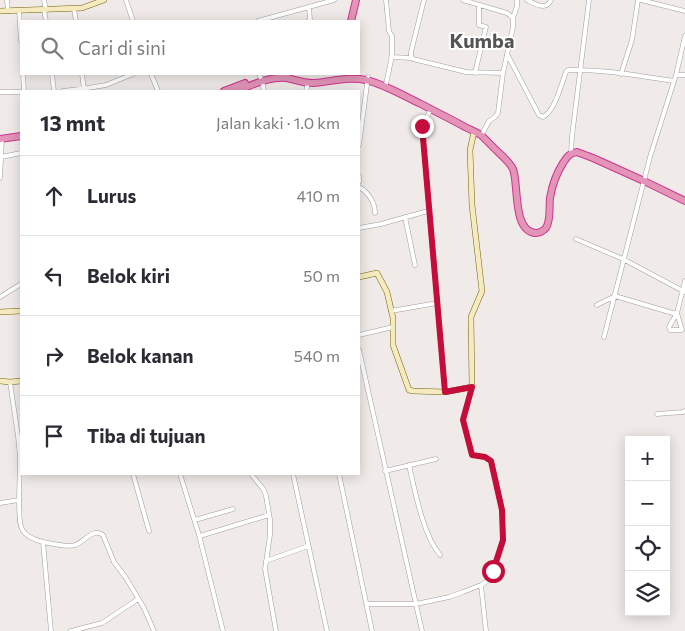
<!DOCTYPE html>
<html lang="id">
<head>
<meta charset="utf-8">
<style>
  :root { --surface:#fff; --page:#f2f2f3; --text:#2b2b33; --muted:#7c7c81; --line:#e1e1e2 }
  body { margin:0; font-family:Commissioner,sans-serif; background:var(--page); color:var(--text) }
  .controls { position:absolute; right:15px; bottom:15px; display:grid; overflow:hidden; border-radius:0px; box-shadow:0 2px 12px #0003 }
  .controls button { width:45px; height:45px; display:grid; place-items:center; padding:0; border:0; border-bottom:1px solid var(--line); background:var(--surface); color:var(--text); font:25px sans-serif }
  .stop { position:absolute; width:15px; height:15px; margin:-11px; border:4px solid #c40d3b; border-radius:50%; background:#fff }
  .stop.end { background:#c40d3b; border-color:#fff; box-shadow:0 1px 5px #0008 }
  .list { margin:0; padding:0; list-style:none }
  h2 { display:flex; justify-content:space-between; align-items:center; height:65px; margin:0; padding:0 20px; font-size:21px }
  h2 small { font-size:16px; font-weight:400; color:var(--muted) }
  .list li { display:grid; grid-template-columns:32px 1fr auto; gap:15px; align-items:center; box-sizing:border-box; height:80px; padding:0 20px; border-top:1px solid var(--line) }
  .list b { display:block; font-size:19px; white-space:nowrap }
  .list em { font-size:16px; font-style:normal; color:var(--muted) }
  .icon { flex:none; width:28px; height:28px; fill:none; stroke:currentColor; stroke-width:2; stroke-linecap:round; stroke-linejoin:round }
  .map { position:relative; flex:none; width:685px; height:631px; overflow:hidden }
  .search { position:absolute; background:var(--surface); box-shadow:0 2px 12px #0003; left:20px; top:20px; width:340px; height:55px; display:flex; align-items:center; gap:12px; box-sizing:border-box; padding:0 18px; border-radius:0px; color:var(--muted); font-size:19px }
  .panel { position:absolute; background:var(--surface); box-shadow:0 2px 12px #0003; left:20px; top:90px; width:340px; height:385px; border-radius:0px }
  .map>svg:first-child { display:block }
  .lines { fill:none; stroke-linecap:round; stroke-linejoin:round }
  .street-casing { stroke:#9e9e9e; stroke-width:5 }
  .secondary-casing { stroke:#73640c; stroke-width:6 }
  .highway-casing { stroke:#d03390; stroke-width:8 }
  .street { stroke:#fff; stroke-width:4 }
  .secondary { stroke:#f6ebc0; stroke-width:5 }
  .highway { stroke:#e295b7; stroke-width:6 }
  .route { stroke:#c40d3b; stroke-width:6 }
  .labels { text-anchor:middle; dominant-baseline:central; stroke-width:4; stroke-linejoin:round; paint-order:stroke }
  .district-label { font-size:20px; font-weight:bold; fill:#545454; stroke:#fff }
</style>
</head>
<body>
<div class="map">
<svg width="685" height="631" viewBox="0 0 685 631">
  <rect width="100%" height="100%" fill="#f0ebe8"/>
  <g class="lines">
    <!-- street casing -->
    <g class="street-casing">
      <path id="street" d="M7 0 8 11
        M44 0 46 10
        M126 0 133 21
        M386 0 389 31 392 36V56L386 84
        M424 0 411 52V56L413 59 466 72 503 73
        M463 0 507 13 513 18V27L503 73 498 113 495 117 489 121 481 136
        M527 0C535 4 546 11 551 0
        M641 0 685 11
        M74 9 76 21
        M19 10 21 41
        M44 10 46 21
        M513 18 517 6V0
        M258 21 334 0
        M308 21 310 20 309 7
        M507 54 539 115 543 117C555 111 561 85 566 72L568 70C603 69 639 76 674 81
        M391 57 412 58
        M475 73 486 27 479 25V5
        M23 74 24 91
        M52 74 54 91
        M82 74 84 89
        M151 74 158 91
        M259 74 262 81 264 91
        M621 74 632 40 638 0
        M676 75H685
        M63 91 88 88 106 85 133 74
        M306 91 308 83
        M0 92H21
        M431 109 422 127 445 392
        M359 145 368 77
        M571 153 572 136 589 0
        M1 157 21 153
        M359 176V182
        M0 178 2 139
        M359 187C368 192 375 202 375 213
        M405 217 415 265
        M359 228 381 224 428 211
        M576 239 623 259 685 292
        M0 297 21 284
        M597 305 615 296 676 314
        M391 311 437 303
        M677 313 669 327 670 330H682L677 313 685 281
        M359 335 393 327
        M604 337 650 157 676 75 685 36
        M359 350 422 631
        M10 382 18 436 20 457 19 500
        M657 414 683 412 685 411
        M409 465C415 491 423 535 440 555
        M385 471 436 459
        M133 474 149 531
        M180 474 199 535 223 631
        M251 474 264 490 266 496 270 519V535L265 569 276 631
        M293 474 327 631
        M339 474 372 631
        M0 503 19 500C20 524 16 535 43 542L51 631
        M195 520 233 509
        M200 536 269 515
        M43 542C51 543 68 548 75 545 85 542 93 527 103 535L114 562 126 578 144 608 154 631
        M266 561 308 546
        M481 585 486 631
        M366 604H416L449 597 463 592 481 585 489 580 501 550 503 540 502 510 491 461 485 457 472 455 464 423 463 418 472 387
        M71 631 102 623 138 599"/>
    </g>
    <!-- secondary casing -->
    <g class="secondary-casing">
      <path id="secondary" d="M0 11 82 8 104 0
        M359 277 377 273 387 292 393 318V345L409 390 413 391 445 392 472 387 471 317 482 291 472 205 470 150 474 132
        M0 312 21 311
        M0 381 10 382 21 381"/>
    </g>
    <!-- highway casing -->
    <g class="highway-casing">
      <path id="highway" d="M351 21 356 0
        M224 91 245 83
        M236 91C253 85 269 76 287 78 296 80 304 83 313 83 331 82 348 76 366 80 384 84 404 96 421 104 436 112 451 119 465 127 471 130 477 132 482 136 486 140 491 145 495 149 501 155 509 161 513 169 519 184 512 232 536 233 540 233 543 231 546 228 551 220 549 207 550 198 552 186 556 174 563 163 567 157 569 153 577 152L593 158 644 181 685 201
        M0 139 21 136"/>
    </g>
    <!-- street -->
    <use href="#street" class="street"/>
    <!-- secondary -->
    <use href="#secondary" class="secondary"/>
    <!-- highway -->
    <use href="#highway" class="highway"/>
  </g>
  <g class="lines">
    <!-- route -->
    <path class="route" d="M422 126 445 392 472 387 463 420 472 455 485 457 491 461 502 510 503 540 493 571"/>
  </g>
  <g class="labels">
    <!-- district labels -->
    <g class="district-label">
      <text x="482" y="40">Kumba</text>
    </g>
  </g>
</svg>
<div class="controls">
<button>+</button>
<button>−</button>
<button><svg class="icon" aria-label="locate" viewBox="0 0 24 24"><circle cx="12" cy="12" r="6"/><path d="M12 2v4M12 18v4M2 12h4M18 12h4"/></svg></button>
<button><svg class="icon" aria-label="layers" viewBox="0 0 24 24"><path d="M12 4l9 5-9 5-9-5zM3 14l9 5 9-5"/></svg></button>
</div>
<div class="stop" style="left:493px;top:571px"></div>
<div class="stop end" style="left:422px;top:126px"></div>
<div class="search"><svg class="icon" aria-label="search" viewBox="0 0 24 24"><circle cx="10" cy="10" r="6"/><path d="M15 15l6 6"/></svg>Cari di sini</div>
<section class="panel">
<h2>13 mnt<small>Jalan kaki · 1.0 km</small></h2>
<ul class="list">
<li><svg class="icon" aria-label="ahead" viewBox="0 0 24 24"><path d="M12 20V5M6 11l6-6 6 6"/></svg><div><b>Lurus</b></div><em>410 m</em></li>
<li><svg class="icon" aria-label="left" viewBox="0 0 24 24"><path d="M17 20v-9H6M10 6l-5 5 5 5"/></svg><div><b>Belok kiri</b></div><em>50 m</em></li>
<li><svg class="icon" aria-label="right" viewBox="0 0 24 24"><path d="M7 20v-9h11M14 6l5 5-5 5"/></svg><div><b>Belok kanan</b></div><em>540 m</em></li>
<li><svg class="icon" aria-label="arrive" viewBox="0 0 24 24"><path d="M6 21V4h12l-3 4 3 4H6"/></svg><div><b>Tiba di tujuan</b></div></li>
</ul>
</section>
</div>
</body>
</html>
